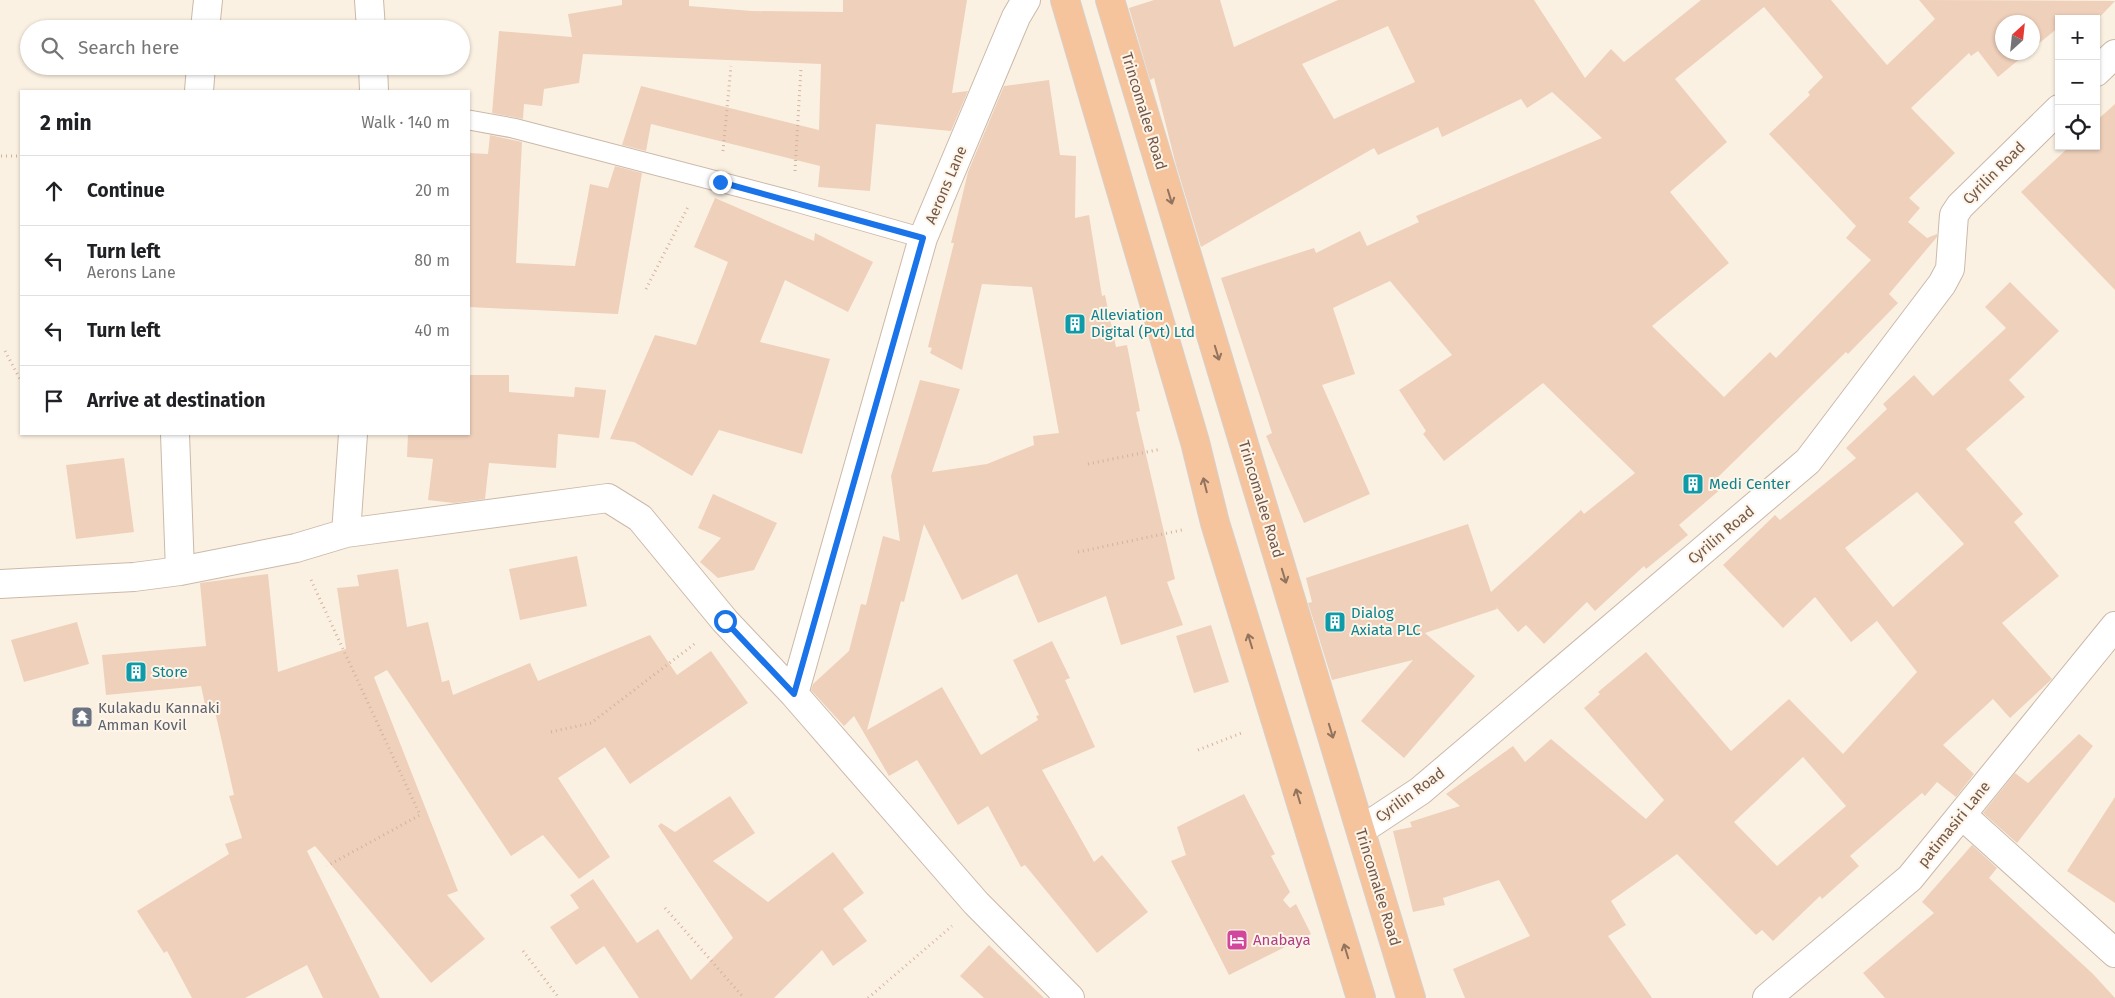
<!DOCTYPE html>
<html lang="en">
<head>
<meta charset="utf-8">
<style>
  :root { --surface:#fff; --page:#f6f6f6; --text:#202124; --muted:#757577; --line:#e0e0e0 }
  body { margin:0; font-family:"Fira Sans",sans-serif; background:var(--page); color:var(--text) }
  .controls { position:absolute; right:15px; top:15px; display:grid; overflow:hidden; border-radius:0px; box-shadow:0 1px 4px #0004 }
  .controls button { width:45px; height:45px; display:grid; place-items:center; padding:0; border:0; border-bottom:1px solid var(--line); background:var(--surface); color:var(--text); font:25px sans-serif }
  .compass { position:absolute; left:1995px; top:15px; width:45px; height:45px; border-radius:50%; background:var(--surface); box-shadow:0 1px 4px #0004; rotate:27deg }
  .stop { position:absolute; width:15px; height:15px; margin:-11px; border:4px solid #1a73e8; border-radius:50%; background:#fff }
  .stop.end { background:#1a73e8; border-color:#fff; box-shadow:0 1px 5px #0008 }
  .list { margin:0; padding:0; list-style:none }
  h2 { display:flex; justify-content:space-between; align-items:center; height:65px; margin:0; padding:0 20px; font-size:21px }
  h2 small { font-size:16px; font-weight:400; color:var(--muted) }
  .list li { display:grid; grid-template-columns:32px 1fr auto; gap:15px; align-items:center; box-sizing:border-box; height:70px; padding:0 20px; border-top:1px solid var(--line) }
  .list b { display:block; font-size:19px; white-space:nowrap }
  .list p { margin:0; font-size:16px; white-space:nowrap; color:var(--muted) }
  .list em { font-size:16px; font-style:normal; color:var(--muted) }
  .icon { flex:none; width:28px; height:28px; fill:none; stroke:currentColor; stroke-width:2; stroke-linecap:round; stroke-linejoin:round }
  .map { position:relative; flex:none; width:2115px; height:998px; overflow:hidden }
  .search { position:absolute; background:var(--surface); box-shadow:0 1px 4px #0004; left:20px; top:20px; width:450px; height:55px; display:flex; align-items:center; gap:12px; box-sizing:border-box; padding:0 18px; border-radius:28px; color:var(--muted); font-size:19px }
  .panel { position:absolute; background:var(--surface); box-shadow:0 1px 4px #0004; left:20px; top:90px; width:450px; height:345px; border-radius:0px }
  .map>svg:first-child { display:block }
  .building { fill:#efd0bb; fill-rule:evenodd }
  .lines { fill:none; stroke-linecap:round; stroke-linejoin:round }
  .service-casing { stroke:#cbb9a9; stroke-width:21 }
  .minor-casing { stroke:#cbb9a9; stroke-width:30 }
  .trunk-casing { stroke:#d7d0cc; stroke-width:30 }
  .path { stroke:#d3b39e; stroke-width:3; stroke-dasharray:1 4; stroke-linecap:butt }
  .service { stroke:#fff; stroke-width:19 }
  .minor { stroke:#fff; stroke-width:28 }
  .trunk { stroke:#f5c49c; stroke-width:28 }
  .oneway { stroke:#92735e }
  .route { stroke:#1a73e8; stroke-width:6 }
  .labels { text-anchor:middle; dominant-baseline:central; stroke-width:4; stroke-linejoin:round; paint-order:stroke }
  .street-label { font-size:15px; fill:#71584a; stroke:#fef5e8 }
  .culture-label { font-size:15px; fill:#0d838f; stroke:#fef5e8; text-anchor:start }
  .worship-label { font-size:15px; fill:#5b616d; stroke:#fef5e8; text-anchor:start }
  .hotel-label { font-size:15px; fill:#b23c85; stroke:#fef5e8; text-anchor:start }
</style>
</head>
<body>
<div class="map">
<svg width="2115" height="998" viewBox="0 0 2115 998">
  <rect width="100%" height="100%" fill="#fbf1e2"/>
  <!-- building -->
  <path class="building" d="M622 0H689V6L752 11 843 12V0H967L952 93 968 91 951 131 876 124 870 191 818 187 820 166 651 124 646 151 622 145 641 86 819 130 821 64 583 54 579 83 544 89 542 106 524 104 523 119 492 113 499 31 572 37 568 14 622 5Z
    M1154 0H1220L1234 47 1338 0H1534L1585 78 1611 49 1624 62 1701 0H1831L1887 65 1935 19 1919 0 2115 1 2096 21V19H2059V27L2032 49V22H2002V52H2028L1998 77 1978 51 1971 56 1969 53 1911 108 1955 153 1909 198 1920 208 1908 222 1927 238 1937 234V237L1889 294 1898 303 1848 354 1846 352 1715 480 1722 488 1679 525 1688 535 1646 569 1644 566 1595 611 1587 602 1544 644 1526 625 1518 632 1496 607 1497 609 1425 633 1475 676 1404 758 1361 721 1413 660 1332 680 1308 603 1312 602 1306 578 1468 524 1491 592 1581 510 1584 514 1635 473 1543 383 1444 461 1423 434 1426 431 1399 390 1452 355 1390 281 1333 308 1355 374 1322 385 1370 494 1304 523 1266 436 1272 433 1221 278 1314 248 1316 253 1360 231 1367 246 1419 222 1416 216 1602 138 1552 92 1527 108 1521 99 1442 137 1438 127 1378 155 1374 148 1201 247 1176 165 1154 78 1150 80 1129 8ZM1764 7 1823 77 1808 92 1810 95 1769 134 1856 226 1846 238 1871 260 1776 358 1770 352 1724 397 1652 326 1729 263 1670 192 1727 142 1675 79ZM1388 26 1415 82 1334 119 1302 64Z
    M1049 80 1060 155 1076 156 1075 218 1089 215 1102 296 1105 295 1116 347 1127 345 1140 411 1136 412 1175 579 1167 582 1183 625 1121 645 1106 596 1038 623 1017 574 962 600 924 524 904 602 901 601 867 730 942 687 981 755 1038 720 1036 716 1039 715 1013 660 1052 641 1070 678 1065 680 1095 747 1042 770 1094 862 1102 855 1148 912 1097 953 1025 865 1021 867 988 806 958 825 917 760 889 776 854 716 844 726 811 690 813 684 849 651 861 604 866 605 883 536 900 541 891 476 920 380 960 389 932 472 987 464 1034 445 1033 436 1059 433 1032 287 982 284 962 370 930 353 932 348 928 347 954 243H951L968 172 1004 86Z
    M2115 104V290L2021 192 2070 146H2096V121Z
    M490 135 522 142 516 263 575 266 590 184 608 188 615 166 642 173 618 314 469 307V153L488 154Z
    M715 198 814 241 815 233 873 262 848 312 785 280 760 342 830 359 802 454 719 430 692 476 634 442 610 439 655 335 696 345 728 262 694 247Z
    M2010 282 2059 331 2009 380 2025 397 1966 449 2023 514 2014 522 2059 576 2002 623 2052 679 2010 718 1993 699 1943 745 1974 774 1956 797 1937 782 1925 796 1922 793 1850 856 1859 866 1822 899 1820 896 1773 941 1762 930 1756 935 1677 854 1611 901 1626 925 1608 936 1652 998H1465L1453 969 1530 936 1499 880 1443 898 1445 905 1413 912 1393 831 1412 827 1410 822 1460 806 1446 794 1513 746 1525 762 1551 739 1646 819 1664 800 1584 708 1600 694 1598 692 1646 652 1731 751 1789 699 1843 754 1917 672 1877 621 1888 612 1851 642 1815 597 1783 628 1723 565 1775 515 1780 520 1856 458 1846 448 1887 409 1883 404 1914 375 1933 396 2006 328 1985 307ZM1917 492 1964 544 1893 607 1845 548ZM1803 757 1846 806 1777 866 1734 822Z
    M469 375H509V392L574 397 575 387 606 390 599 438 558 434 556 468 489 463 485 499 454 503 428 500 433 459 407 457 408 434H469Z
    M124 458 134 532 76 539 66 465Z
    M713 494 777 523 754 570 718 578 700 562 721 538 698 528Z
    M577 556 587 606 520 620 509 569Z
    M398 569 407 627 428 622 442 682 449 680 453 695 530 663 538 681 650 635 677 675 711 651 748 703 630 784 605 747 558 778 610 857 579 879 543 835 511 856 387 670 374 677 458 891 447 895 485 939 431 983 315 846 307 851 380 998H323L307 965 245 998H192L167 951 164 953 137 911 229 854 225 844 242 838 229 796 234 795 214 707 206 709 201 686 106 695 102 655 206 646 200 583 268 574 278 672 346 649 337 588 359 586 357 575Z
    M77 622 89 664 24 682 11 640Z
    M1211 625 1229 682 1194 693 1176 636Z
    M2079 734 2093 746 2017 843 1983 813 2015 773 2028 783Z
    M1244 794 1275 854 1271 856 1290 892 1283 900 1290 908 1296 904 1311 934 1229 975 1171 861 1186 855 1177 827Z
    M730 796 755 833 713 861 768 902 833 852 864 893 843 909 867 941 833 966 822 950 774 998H639L604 946 576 965 550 927 579 908 570 895 593 879 637 943 658 929 691 980 733 938 658 826 661 823 675 832Z
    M2115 797V903L2067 871Z
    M1972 845 1997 868 1989 878 2093 974 2115 998H1885L1863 973 1934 913 1922 902Z
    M989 945 1044 998H984L960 976Z"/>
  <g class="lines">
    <!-- service casing -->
    <g class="service-casing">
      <path id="service" d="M469 120 513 128 793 201 923 238"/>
    </g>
    <!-- minor casing -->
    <g class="minor-casing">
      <path id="minor" d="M369 0 371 29
        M205 29 208 0
        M373 66 374 91
        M2096 72 2115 54
        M199 91 201 66
        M175 434 180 571
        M346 533 353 434
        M0 584 134 577 180 571 296 548 346 533 608 498 640 518 725 621 794 694 976 903 1070 998
        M794 694 923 238 1016 17 1026 0
        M1962 815 2115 953
        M1361 830 1420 791 1808 461 1942 284 1950 269 1954 215 1960 206 2059 109
        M1767 998 1910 878 2115 626"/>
    </g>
    <!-- trunk casing -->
    <g class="trunk-casing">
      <path id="trunk" d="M1065 0 1195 442 1215 523 1361 998
        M1110 0 1411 998"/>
    </g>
    <!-- path -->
    <path class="path" d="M723 151 731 66
      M1 156H21
      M795 171 801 68
      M646 289 689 205
      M5 351 21 381
      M1088 464 1161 449
      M1078 552 1182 530
      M311 580 420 815 327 866
      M551 732 591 723 697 642
      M1198 750 1244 732
      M665 908 744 998
      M523 951 559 998
      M868 998 952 926"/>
    <!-- service -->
    <use href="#service" class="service"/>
    <!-- minor -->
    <use href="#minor" class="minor"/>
    <!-- trunk -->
    <use href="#trunk" class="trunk"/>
  </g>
  <!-- one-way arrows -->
  <defs><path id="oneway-shaft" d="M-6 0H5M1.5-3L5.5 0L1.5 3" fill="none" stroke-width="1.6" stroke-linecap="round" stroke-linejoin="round" transform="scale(1.25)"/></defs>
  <g class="oneway">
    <use href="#oneway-shaft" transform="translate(1170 197) rotate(73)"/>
    <use href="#oneway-shaft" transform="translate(1217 353) rotate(73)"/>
    <use href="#oneway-shaft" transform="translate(1205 485) rotate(-104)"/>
    <use href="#oneway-shaft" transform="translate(1284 576) rotate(73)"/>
    <use href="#oneway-shaft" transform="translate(1250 641) rotate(-107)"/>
    <use href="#oneway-shaft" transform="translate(1331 731) rotate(73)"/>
    <use href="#oneway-shaft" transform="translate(1298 796) rotate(-107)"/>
    <use href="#oneway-shaft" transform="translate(1346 951) rotate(-107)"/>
  </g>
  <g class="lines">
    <!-- route -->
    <path class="route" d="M720 182 923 238 794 694 725 621"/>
  </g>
  <!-- icons -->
  <defs>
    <g id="building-square" transform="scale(1.125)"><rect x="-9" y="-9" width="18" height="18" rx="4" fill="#0f9aa8" stroke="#fef5e8"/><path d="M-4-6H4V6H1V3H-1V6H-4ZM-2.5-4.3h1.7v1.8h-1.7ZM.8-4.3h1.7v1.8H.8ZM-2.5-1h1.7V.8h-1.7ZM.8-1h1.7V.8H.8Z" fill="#fff"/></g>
    <g id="temple-square" transform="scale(1.125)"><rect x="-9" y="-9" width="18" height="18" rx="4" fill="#6b7280" stroke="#fef5e8"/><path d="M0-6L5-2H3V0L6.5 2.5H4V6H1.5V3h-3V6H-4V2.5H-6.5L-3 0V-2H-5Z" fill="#fff"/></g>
    <g id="hotel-square" transform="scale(1.125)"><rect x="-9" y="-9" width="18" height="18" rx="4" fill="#d1479c" stroke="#fef5e8"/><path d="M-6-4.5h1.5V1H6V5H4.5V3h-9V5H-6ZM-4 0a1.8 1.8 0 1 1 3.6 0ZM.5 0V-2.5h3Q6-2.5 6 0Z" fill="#fff"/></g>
  </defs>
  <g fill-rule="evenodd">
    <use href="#building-square" x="1075" y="324"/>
    <use href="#building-square" x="1693" y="484"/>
    <use href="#building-square" x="1335" y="622"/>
    <use href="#building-square" x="136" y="672"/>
    <use href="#temple-square" x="82" y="717"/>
    <use href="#hotel-square" x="1237" y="940"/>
  </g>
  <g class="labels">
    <!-- street labels -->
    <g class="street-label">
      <text transform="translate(1144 111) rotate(73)">Trincomalee Road</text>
      <text transform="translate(1994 173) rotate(-45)">Cyrilin Road</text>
      <text transform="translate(946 185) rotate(-67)">Aerons Lane</text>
      <text transform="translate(1261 499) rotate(73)">Trincomalee Road</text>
      <text transform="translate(1721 535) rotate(-40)">Cyrilin Road</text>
      <text transform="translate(1410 795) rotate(-36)">Cyrilin Road</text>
      <text transform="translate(1954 824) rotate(-51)">patimasiri Lane</text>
      <text transform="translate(1378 887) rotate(73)">Trincomalee Road</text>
    </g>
    <!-- culture labels -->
    <g class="culture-label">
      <text x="1091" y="315">Alleviation<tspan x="1091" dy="17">Digital (Pvt) Ltd</tspan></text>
      <text x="1709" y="484">Medi Center</text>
      <text x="1351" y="613">Dialog<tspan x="1351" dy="17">Axiata PLC</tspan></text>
      <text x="152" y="672">Store</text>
    </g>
    <!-- worship labels -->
    <g class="worship-label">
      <text x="98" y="708">Kulakadu Kannaki<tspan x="98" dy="17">Amman Kovil</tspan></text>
    </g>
    <!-- hotel labels -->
    <g class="hotel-label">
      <text x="1253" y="940">Anabaya</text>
    </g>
  </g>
</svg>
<div class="controls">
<button>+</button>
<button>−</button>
<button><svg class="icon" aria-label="locate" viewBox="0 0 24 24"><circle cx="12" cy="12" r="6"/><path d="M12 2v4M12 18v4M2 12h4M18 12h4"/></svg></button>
</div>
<svg class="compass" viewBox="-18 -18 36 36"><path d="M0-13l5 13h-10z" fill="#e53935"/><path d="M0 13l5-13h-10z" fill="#757577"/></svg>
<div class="stop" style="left:725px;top:621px"></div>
<div class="stop end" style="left:720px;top:182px"></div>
<div class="search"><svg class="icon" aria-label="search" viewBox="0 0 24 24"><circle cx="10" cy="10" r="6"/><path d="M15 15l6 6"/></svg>Search here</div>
<section class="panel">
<h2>2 min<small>Walk · 140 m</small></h2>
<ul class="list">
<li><svg class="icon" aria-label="ahead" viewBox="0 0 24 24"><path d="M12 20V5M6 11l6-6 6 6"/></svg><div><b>Continue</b></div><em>20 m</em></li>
<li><svg class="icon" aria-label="left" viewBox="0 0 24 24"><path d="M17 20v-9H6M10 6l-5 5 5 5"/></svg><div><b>Turn left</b><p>Aerons Lane</p></div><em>80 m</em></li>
<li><svg class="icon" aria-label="left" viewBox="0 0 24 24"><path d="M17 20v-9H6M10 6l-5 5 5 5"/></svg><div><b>Turn left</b></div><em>40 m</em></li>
<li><svg class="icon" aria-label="arrive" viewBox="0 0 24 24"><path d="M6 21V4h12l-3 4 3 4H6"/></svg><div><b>Arrive at destination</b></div></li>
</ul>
</section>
</div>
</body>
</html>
